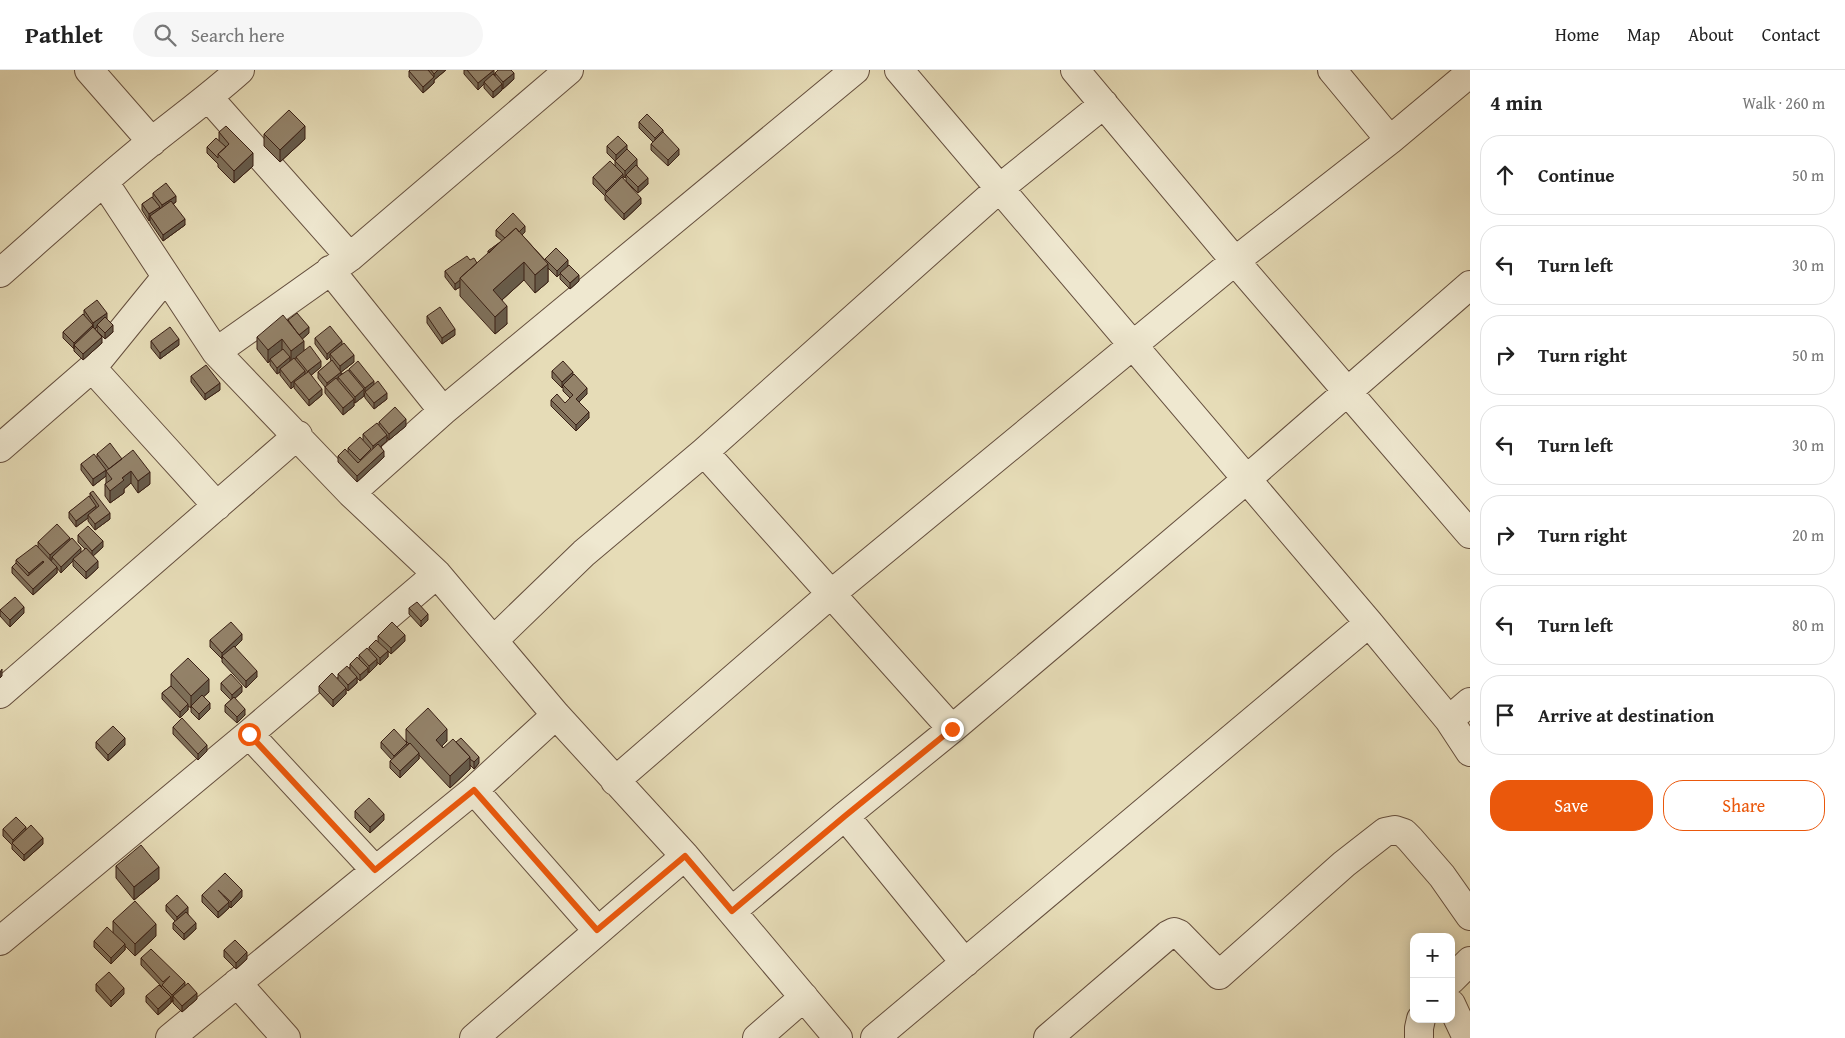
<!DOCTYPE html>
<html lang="en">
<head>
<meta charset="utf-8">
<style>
  :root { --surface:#fff; --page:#f6f6f6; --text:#222; --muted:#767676; --line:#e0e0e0; --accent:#ea580c }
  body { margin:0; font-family:"Gentium Book Plus",serif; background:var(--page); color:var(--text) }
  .controls { position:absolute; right:15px; bottom:15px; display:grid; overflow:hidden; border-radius:10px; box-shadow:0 2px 12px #0003 }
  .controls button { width:45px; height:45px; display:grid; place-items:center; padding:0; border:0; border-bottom:1px solid var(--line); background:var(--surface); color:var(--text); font:25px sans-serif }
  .stop { position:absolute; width:15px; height:15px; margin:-11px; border:4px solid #ea580c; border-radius:50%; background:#fff }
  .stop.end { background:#ea580c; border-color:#fff; box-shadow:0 1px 5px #0008 }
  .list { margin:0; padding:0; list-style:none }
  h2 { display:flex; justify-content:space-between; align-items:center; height:65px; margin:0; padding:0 20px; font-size:21px }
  h2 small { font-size:16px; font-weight:400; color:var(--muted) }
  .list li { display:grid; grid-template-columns:32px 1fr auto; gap:15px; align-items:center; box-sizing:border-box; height:80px; margin:0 10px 10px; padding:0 10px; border:1px solid var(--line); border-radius:20px }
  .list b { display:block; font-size:19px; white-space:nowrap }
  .list em { font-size:16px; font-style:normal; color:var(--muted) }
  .actions { display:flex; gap:10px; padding:15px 20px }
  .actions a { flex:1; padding:11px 0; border:1px solid var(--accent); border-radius:20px; text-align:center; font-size:18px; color:var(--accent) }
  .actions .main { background:var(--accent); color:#fff }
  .icon { flex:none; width:28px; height:28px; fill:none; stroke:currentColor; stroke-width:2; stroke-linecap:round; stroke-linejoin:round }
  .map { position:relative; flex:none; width:1470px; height:968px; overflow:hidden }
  header { display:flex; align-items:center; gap:30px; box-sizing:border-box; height:70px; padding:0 25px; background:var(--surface); border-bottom:1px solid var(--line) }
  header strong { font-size:24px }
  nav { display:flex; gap:28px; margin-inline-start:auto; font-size:18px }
  .search { width:350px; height:45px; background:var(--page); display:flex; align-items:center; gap:12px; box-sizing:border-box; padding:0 18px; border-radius:28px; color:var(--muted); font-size:19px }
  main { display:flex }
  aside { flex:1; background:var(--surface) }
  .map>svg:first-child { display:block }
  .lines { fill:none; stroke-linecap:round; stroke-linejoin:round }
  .minor-casing { stroke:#654f3e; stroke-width:30 }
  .minor { stroke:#efe8d0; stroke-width:28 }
  .wall { fill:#7e705a; stroke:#3a2015 }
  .shaded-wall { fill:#675b4a; stroke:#3a2015 }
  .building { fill:#938269; stroke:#3a2015 }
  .route { stroke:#ea580c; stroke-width:6 }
</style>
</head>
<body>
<header>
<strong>Pathlet</strong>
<div class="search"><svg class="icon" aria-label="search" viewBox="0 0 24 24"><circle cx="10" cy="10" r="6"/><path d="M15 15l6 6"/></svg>Search here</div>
<nav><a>Home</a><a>Map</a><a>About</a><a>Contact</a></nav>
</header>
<main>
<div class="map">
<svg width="1470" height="968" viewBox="0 0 1470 968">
  <rect width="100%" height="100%" fill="#e6dcb7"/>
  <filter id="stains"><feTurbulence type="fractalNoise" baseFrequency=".004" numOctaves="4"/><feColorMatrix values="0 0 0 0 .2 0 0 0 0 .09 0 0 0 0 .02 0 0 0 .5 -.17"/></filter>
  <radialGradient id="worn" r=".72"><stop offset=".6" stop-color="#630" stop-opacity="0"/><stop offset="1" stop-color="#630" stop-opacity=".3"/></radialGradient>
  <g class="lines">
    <!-- minor casing -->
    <g class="minor-casing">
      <path id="minor" d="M89 0 152 72
        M899 0 1369 553 1449 650 1470 682
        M1075 0 1235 191 1470 464
        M1332 0 1390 70
        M209 28 350 187
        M104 112 216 282 351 423 437 504 556 645 685 786 838 968
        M330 200 443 341
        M0 203C50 159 99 114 151 72 181 48 211 26 240 0
        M216 282 350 187 569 0
        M92 298 217 436
        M0 378 92 298 166 207
        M704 382 952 659
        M351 423 443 341 855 0
        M494 570 584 483 704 382 1000 118 1104 34
        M0 624 298 365
        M1449 650 1470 632
        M249 664 375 800
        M615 711 831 524 1235 191 1390 70 1470 3
        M474 720 597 860
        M845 746 965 893
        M732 841 845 746 952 659 1247 409 1470 215
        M0 871 249 664 437 504
        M1451 910 1470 891
        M237 913 286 968
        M1451 934 1467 968
        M170 968 474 720 556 645
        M474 968 685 786
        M757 968 804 927
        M875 968 1369 553
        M1048 968 1168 865 1174 862 1179 864 1219 905 1344 794 1385 762 1395 760 1404 763 1410 769 1442 806 1470 846
        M1419 968V958L1421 949"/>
    </g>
    <!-- minor -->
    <use href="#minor" class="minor"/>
  </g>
  <!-- wall -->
  <path class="wall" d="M410 0H446L434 10V13L423 23 409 7V1Z
    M464 0H493L494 4 495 6V3L514 9 503 19 502 18V20L493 28 484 18V14L478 20 464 4Z
    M639 52 663 62 679 85 668 96 651 80V74L653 72 639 58Z
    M219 62 253 96 234 113 218 97V94L207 83V77L219 71Z
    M264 64 305 69 280 92 264 76Z
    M607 76 627 79 648 114 638 123 626 111V107L625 108 623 106V109L641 134 624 150 605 130V126L593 114V107L615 96V91L607 83Z
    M153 123 176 132 173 134 185 155 163 171 150 152V150L149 151 142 140V134L153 127Z
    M496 160 525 162 522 165 545 190V189L568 196 579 211 570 219 560 209V204L557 207 548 198V212L535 223 524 210 502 230 507 254 495 264 460 226V217L455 220 445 207V201L477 193 488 184V181L502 171 496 166Z
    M84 240 107 249 113 262 105 269 97 261V257L95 259 102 273 83 290 74 281V279L63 268V262L84 245Z
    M427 246 455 265 442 274 427 253Z
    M288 250 309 263 302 269 304 281 321 297 311 305 322 325 309 336 294 318V316L291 319 280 305V302L277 304 270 295V291L268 293 257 279V267Z
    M315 268 342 274 354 292 341 302V304L349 302V299L374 315 387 329 374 339 365 328 364 323V326L355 333 354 332V336L343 345 325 323V317L318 308V302L331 291 330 287 327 290 315 274Z
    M151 271 179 275 160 289 151 278Z
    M552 301 573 304 587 324 579 332 589 348 576 361 551 336V330L565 333 570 328 563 321V317L562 318 552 308Z
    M191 306 220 320 205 330 191 312Z
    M379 352 406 356 389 370 387 367V371L381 376 384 387 357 412 338 392V386L348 382V378L363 370V364L379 355Z
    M97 384 122 389 150 414 138 423 131 413 124 419V423L110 433 105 426V414L106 413V406L93 416 81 400V394L97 387Z
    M90 423 110 449 95 460 88 451V448L76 457 69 448V442L90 427Z
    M78 465 103 477 93 486 98 498 86 509 73 496V491L61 503 57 498V503L33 525 12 503V497L16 493V490L38 477V472L70 470 81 483 85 479 78 472Z
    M409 538 428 550 421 557 409 544Z
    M0 540 24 543 10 557 0 546Z
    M378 566 405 571 391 584 388 581V587L380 595 377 592V595L369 603 368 601V604L360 611 357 608V613L348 621 346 619V624L333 637 319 622V616L338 609V604L350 599V594L359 589V585L369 580V577L378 572Z
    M210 570H242L235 577 257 607 246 618 222 592V589L210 577Z
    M171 604 209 622 203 627 210 639 199 650 191 642V638L188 636V640L180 648 162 629V623L171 616Z
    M221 613 242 622 235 628 245 645 237 653 225 642V635L231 630 221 620Z
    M173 657 207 681 198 690 173 664Z
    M406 659 447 671 442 676 443 678 479 693 474 699 470 695V699L450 718 419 685V689L400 708 390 698V691L392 690 381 678V672L407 675 409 674 406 671Z
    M96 672 125 675 108 691 96 678Z
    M355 741 384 750 370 763 355 748Z
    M3 759 26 760 43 774 24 791 12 779V775L3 766Z
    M116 796 159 809 134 830 116 808Z
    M202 825 242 827 231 838 229 836V838L218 848 202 832Z
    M166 835 188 844 196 859 184 870 173 859V853L175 851 166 841Z
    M113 851 156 866 135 886 125 876V880L111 894 94 877V871L113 863Z
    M224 880 247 889 236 899 224 887Z
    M141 888 185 915 197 929 182 942 173 933V930L172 932 171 931V933L158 945 146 932V926L162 917 141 895Z
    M96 914 124 924 111 937 96 921Z"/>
  <!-- shaded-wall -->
  <path class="shaded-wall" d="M438 0H446L434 10V13L423 23V17L434 7V4Z
    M494 0V7L484 12V14L478 20V13Z
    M514 3V9L503 19V12Z
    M502 14V20L493 28V22Z
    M305 56V69L280 92V80Z
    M663 60V66L655 74V68Z
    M627 75V81L616 91V85Z
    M679 79V85L668 96V90Z
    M253 83V96L234 113V101Z
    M637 89V96L627 106 626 105 625 108V101Z
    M623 104V111L606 125V121Z
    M648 108V114L638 123V117Z
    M176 126V132L162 141V135Z
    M641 128V134L624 150V144Z
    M160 137V143L150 146V150L149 151V144Z
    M185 149V155L163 171V165Z
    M525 156V162L509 178V172Z
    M568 190V196L557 207V201Z
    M524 192V210L493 238V220Z
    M548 194V212L535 223V205Z
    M579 205V211L570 219V213Z
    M460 210V217L455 220V214Z
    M507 236V254L495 264V247Z
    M107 243V249L97 255V257L93 260V253Z
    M93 255V261L74 275V279V273Z
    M113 255V262L105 269V263Z
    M309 257V263L298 273V266Z
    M455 259V265L442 274V268Z
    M102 267V273L83 290V284Z
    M179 269V275L160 289V283Z
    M282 269V281L270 289V291L268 293V280Z
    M304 271V283L296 287V289L291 293V281Z
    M342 271V277L330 284V287L327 290V284Z
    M354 285V292L340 303V296Z
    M290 287V294L280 299V302L277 304V298Z
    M321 291V297L308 308V301Z
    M305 301V308L294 312V316L291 319V313Z
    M341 302V308L338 307V310L327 319V313Z
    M573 302V308L563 315 562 318V312Z
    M374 311V317L365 322V318Z
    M220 313V320L205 330V324Z
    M587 318V324L576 335V329Z
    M322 319V325L309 336V330Z
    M364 319V326L355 333V327Z
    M387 323V329L374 339V333Z
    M354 329V336L343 345V338Z
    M589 342V348L576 361V355Z
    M406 349V356L389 370V364Z
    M387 365V371L373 383V376Z
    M384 381V387L357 412V406Z
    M106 400V406L93 416V409Z
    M131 401V413L124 419V423L110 433V421L122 408Z
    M150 402V414L138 423V411Z
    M96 436V442L88 445V448L76 457V451Z
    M110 443V449L95 460V454Z
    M70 468V474L52 487V490L50 491V485Z
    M103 471V477L92 487V481Z
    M81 478V484L73 489V491L61 503V497Z
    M43 491V497L29 510V503Z
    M98 491V498L86 509V502Z
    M57 497V503L33 525V519Z
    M24 537V543L10 557V550Z
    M428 544V550L421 557V551Z
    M242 564V570L224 588 222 586V589V583Z
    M405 565V571L391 584V578Z
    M388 581V587L380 595V588Z
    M377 589V595L369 603V596Z
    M368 598V604L360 611V605Z
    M2 599V606L0 608V602Z
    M257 601V607L246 618V611Z
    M357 607V613L348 621V615Z
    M209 609V622L192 637 191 636V638V626Z
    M242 616V622L232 631V625Z
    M346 618V624L333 637V630Z
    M210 633V639L199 650V644Z
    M188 634V640L180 648V642Z
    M245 639V645L237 653V647Z
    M447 659V671L436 682V670Z
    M125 668V675L108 691V685Z
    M407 673V679L394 692V686Z
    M207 675V681L198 690V684Z
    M419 683V689L400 708V701Z
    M470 687V699L450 718V706Z
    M479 687V693L474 699V692Z
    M384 744V750L370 763V757Z
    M26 757V763L13 773V770Z
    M43 768V774L24 791V785Z
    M159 797V809L134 830V817Z
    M242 820V827L231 838V832Z
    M229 832V838L218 848V842Z
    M188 837V844L177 854V847Z
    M196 853V859L184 870V864Z
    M156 854V866L135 886V874Z
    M125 874V880L111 894V888Z
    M247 882V889L236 899V893Z
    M185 912V918L173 926V930L172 932V925Z
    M124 918V924L111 937V931Z
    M197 923V929L182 942V936Z
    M171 927V933L158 945V939Z"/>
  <!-- building -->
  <path class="building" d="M410 0H428L434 7 423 17 409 1Z
    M431 0H438L434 4Z
    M467 0H494L478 13Z
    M498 0H511L514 3 503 12 495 3Z
    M493 4 502 14 493 22 484 12Z
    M289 40 305 56 280 80 264 64Z
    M647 44 663 60 655 68 639 52Z
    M226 56 253 83 234 101 218 84 229 74 219 62Z
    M663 62 679 79 668 90 651 74Z
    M618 66 627 75 616 85 607 76Z
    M216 68 226 77 218 84V88L207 77Z
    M627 79 637 89 625 101 615 91Z
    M610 91 623 104 606 121 593 107Z
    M636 95 648 108 638 117 626 105Z
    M622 107 641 128 624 144 605 124Z
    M166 113 176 126 162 135 153 123Z
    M152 127 160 137 149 144 142 134Z
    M171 131 185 149 163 165 150 146Z
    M513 143 525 156 519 162 516 158 505 168 496 160Z
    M516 158 548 194 535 205 524 192 493 220 507 236 495 247 460 208Z
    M500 172 489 183 488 181Z
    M556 178 568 190 557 201 545 189Z
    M467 186 470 190 474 188 477 193 460 208V210L455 214 445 201Z
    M569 195 579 205 570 213 560 203Z
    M97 230 107 243 93 253 84 240Z
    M440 237 455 259 442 268 427 246Z
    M297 243 309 257 299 265 288 250Z
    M83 244 93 255 74 273 63 262Z
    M283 245 304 271 291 281 282 269 268 280 257 267Z
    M105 247 113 255 105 263 97 255Z
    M330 256 342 271 327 284 315 268Z
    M93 257 102 267 83 284 74 275Z
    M170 257 179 269 160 283 151 271Z
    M344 273 354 285 340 296 330 284Z
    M310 276 321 291 308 301 322 319 309 330 294 312 308 302 296 287Z
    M283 279 290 287 277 298 270 289Z
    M294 288 305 301 291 313 280 299Z
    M332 290 341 302 327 313 318 302Z
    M358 291 374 311 365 318 349 299Z
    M563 291 573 302 562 312 552 301Z
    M206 295 220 313 205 324 191 306Z
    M348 300 364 319 355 327 338 307Z
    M574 304 587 318 576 329 589 342 576 355 551 330 557 324 565 333 573 325 563 315Z
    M336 308 354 329 343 338 325 317Z
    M378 311 387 323 374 333 365 322Z
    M395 337 406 349 389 364 379 352Z
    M377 353 387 365 373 376 363 364Z
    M360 367 371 379 360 390 348 378Z
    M110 373 122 389 109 399 97 384Z
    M378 374 384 381 357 406 338 386 345 379 358 393Z
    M133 380 150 402 138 411 131 401 122 408 124 410 110 421 105 414 112 409 106 401Z
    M94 384 106 400 93 409 81 394Z
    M93 421 110 443 95 454 88 445 99 436 90 423Z
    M89 426 96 436 76 451 69 442Z
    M57 454 70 468 50 485 38 472Z
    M88 456 103 471 92 481 78 465Z
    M72 468 81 478 61 497 52 487Z
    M36 475 57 497 33 519 12 497 16 493 28 506 44 492 43 491 29 503 16 490Z
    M86 478 98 491 86 502 73 489Z
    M15 527 24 537 10 550 0 540Z
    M417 532 428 544 421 551 409 538Z
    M231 552 242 564 222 583 210 570Z
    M392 552 405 565 391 578 378 566Z
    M376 570 388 581 380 588 369 577Z
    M234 576 257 601 246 611 222 586Z
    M367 578 377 589 369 596 359 585Z
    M357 587 368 598 360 605 350 594Z
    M188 588 209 609 191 626 171 604Z
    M347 596 357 607 348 615 338 604Z
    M332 603 346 618 333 630 319 616Z
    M231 604 242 616 232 625 221 613Z
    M171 616 188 634 180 642 162 623Z
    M202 625 210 633 199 644 191 636Z
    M234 627 245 639 237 647 225 635Z
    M428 638 447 659 436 670 443 678 453 669 470 687 450 706 406 659Z
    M182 648 207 675 198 684 173 657Z
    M113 656 125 668 108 685 96 672Z
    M394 659 407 673 394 686 381 672Z
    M461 668 479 687 474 692 470 689V687L456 672Z
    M410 673 419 683 400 701 390 691Z
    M369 728 384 744 370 757 355 741Z
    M16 747 26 757 13 770 3 759Z
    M31 755 43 768 24 785 12 773Z
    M141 775 159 797 134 817 116 796Z
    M225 803 242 820 231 832 218 820 229 832 218 842 202 825Z
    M177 825 188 837 177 847 166 835Z
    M135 831 156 854 135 874 113 851Z
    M186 842 196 853 184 864 173 853Z
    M107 857 125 874 111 888 94 871Z
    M235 870 247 882 236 893 224 880Z
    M151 879 185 912 172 925 162 915 170 906 163 912 141 888Z
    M109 902 124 918 111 931 96 914Z
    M188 913 197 923 182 936 173 926Z
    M159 915 171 927 158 939 146 926Z"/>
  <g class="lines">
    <!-- route -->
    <path class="route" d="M249 664 375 800 474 720 597 860 685 786 732 841 845 746 952 659"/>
  </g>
  <rect width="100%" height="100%" filter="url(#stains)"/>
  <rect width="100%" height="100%" fill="url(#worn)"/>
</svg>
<div class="controls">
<button>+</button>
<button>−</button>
</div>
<div class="stop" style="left:249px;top:664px"></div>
<div class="stop end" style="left:952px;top:659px"></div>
</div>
<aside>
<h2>4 min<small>Walk · 260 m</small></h2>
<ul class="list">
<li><svg class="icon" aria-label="ahead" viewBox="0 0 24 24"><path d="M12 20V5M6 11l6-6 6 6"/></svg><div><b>Continue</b></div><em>50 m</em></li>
<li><svg class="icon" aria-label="left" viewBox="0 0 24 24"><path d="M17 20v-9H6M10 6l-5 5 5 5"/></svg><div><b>Turn left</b></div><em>30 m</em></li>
<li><svg class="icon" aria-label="right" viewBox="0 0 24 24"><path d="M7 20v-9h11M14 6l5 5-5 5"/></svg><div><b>Turn right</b></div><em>50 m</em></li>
<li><svg class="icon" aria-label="left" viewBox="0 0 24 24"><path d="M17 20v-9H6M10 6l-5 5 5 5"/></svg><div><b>Turn left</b></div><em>30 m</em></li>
<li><svg class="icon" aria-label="right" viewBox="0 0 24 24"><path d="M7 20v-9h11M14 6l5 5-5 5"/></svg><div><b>Turn right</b></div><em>20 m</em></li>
<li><svg class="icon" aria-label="left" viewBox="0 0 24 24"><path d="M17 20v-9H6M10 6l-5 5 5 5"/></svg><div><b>Turn left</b></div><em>80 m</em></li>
<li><svg class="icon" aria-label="arrive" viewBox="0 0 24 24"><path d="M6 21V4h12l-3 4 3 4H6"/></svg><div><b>Arrive at destination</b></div></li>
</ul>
<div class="actions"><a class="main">Save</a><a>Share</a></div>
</aside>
</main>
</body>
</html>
